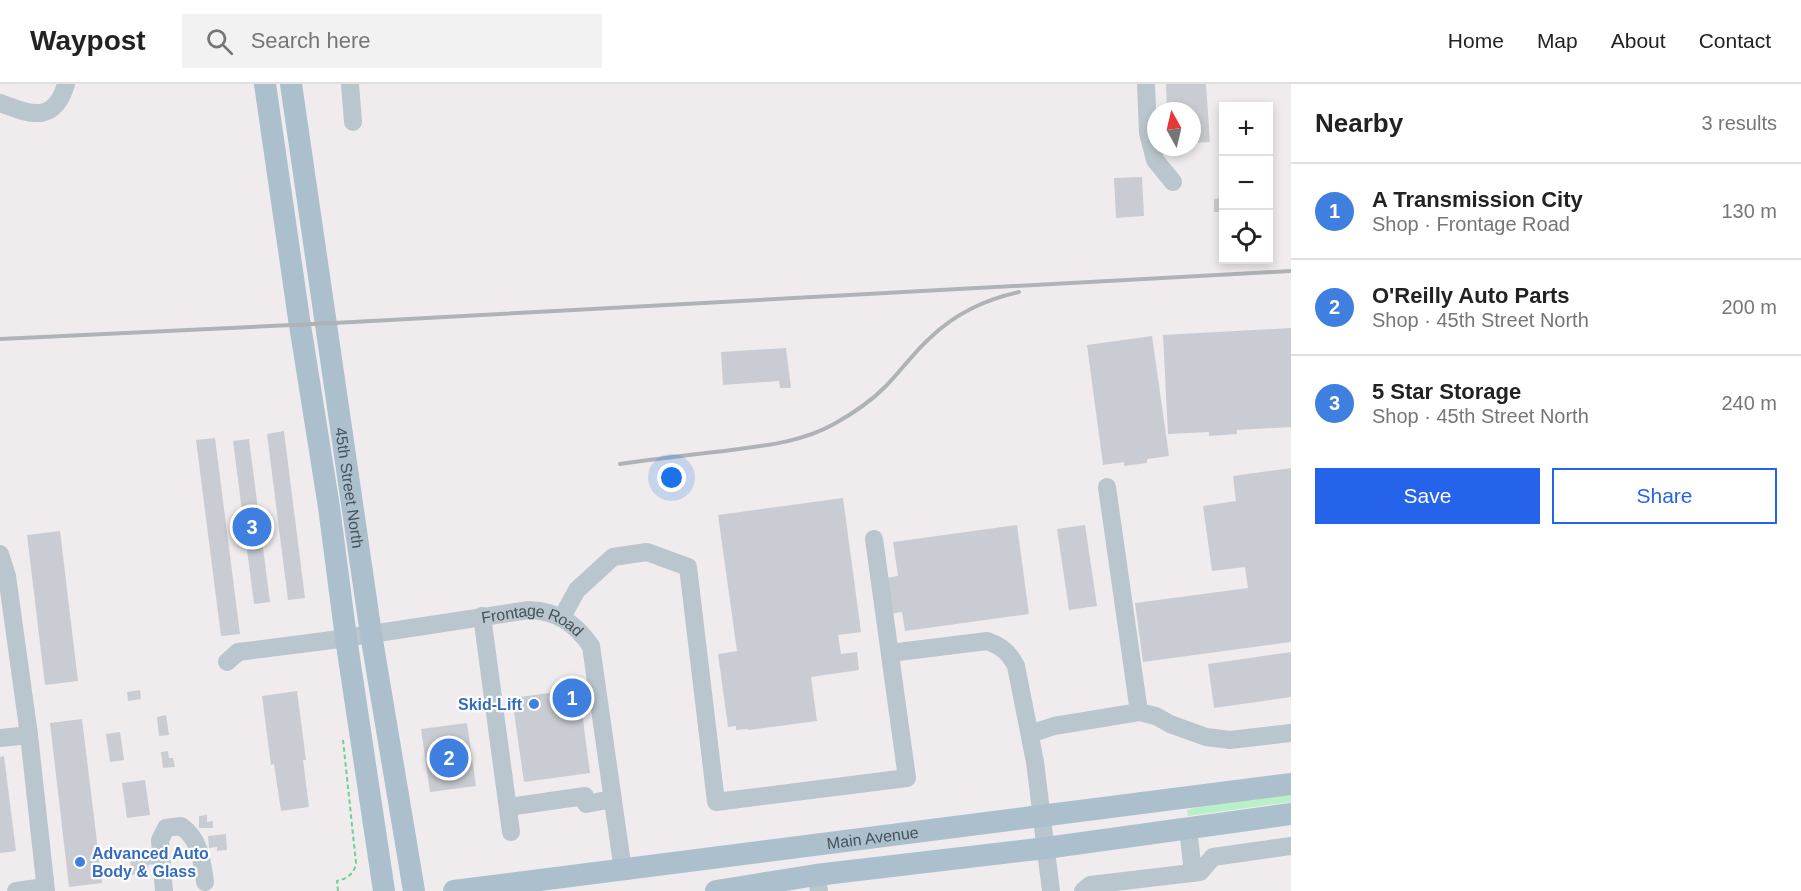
<!DOCTYPE html>
<html lang="en">
<head>
<meta charset="utf-8">
<style>
  :root { --surface:#fff; --page:#f2f2f2; --text:#222; --muted:#767676; --line:#e0e0e0; --accent:#2563eb }
  body { margin:0; font-family:Arial,sans-serif; background:var(--page); color:var(--text) }
  .controls { position:absolute; right:18px; top:18px; display:grid; overflow:hidden; border-radius:0px; box-shadow:0 3px 9px #0003 }
  .controls button { width:54px; height:54px; display:grid; place-items:center; padding:0; border:0; border-bottom:2px solid var(--line); background:var(--surface); color:var(--text); font:30px sans-serif }
  .compass { position:absolute; left:1147px; top:18px; width:54px; height:54px; border-radius:50%; background:var(--surface); box-shadow:0 3px 9px #0003; rotate:352deg }
  .you { position:absolute; left:672px; top:394px; width:21px; height:21px; margin:-15px; border:4px solid #fff; border-radius:50%; background:#1a73e8; box-shadow:0 0 0 9px #1a73e833 }
  .badge { display:grid; place-items:center; width:39px; height:39px; border-radius:50%; background:var(--accent); color:#fff; font-size:20px; font-weight:700 }
  .pin { position:absolute; translate:-50% -50%; border:3px solid #fff; box-shadow:0 2px 6px #0006 }
  .list { margin:0; padding:0; list-style:none }
  h2 { display:flex; justify-content:space-between; align-items:center; height:78px; margin:0; padding:0 24px; font-size:26px }
  h2 small { font-size:20px; font-weight:400; color:var(--muted) }
  .list li { display:grid; grid-template-columns:39px 1fr auto; gap:18px; align-items:center; box-sizing:border-box; height:96px; padding:0 24px; border-top:2px solid var(--line) }
  .list b { display:block; font-size:22px; white-space:nowrap }
  .list p { margin:0; font-size:20px; white-space:nowrap; color:var(--muted) }
  .list em { font-size:20px; font-style:normal; color:var(--muted) }
  .actions { display:flex; gap:12px; padding:18px 24px }
  .actions a { flex:1; padding:14px 0; border:2px solid var(--accent); border-radius:0px; text-align:center; font-size:21px; color:var(--accent) }
  .actions .main { background:var(--accent); color:#fff }
  .icon { flex:none; width:33px; height:33px; fill:none; stroke:currentColor; stroke-width:2; stroke-linecap:round; stroke-linejoin:round }
  .map { position:relative; flex:none; width:1291px; height:807px; overflow:hidden }
  header { display:flex; align-items:center; gap:36px; box-sizing:border-box; height:84px; padding:0 30px; background:var(--surface); border-bottom:2px solid var(--line) }
  header strong { font-size:28px }
  nav { display:flex; gap:33px; margin-inline-start:auto; font-size:21px }
  .search { width:420px; height:54px; background:var(--page); display:flex; align-items:center; gap:15px; box-sizing:border-box; padding:0 21px; border-radius:0px; color:var(--muted); font-size:22px }
  main { display:flex }
  aside { flex:1; background:var(--surface) }
  .map>svg:first-child { display:block }
  .green { fill:#b9efc9 }
  .building { fill:#c9ccd2 }
  .lines { fill:none; stroke-linecap:round; stroke-linejoin:round }
  .path { stroke:#70ce97; stroke-width:2; stroke-dasharray:4.5 3; stroke-linecap:butt }
  .minor { stroke:#bac6cd; stroke-width:18 }
  .major { stroke:#abbfcd; stroke-width:22 }
  .rail { stroke:#afb3b7; stroke-width:4 }
  .shop-dot { fill:#3f7fe0; stroke:#fff; stroke-width:2 }
  .labels { text-anchor:middle; dominant-baseline:central; stroke-width:4.5; stroke-linejoin:round; paint-order:stroke }
  .street-label { font-size:16px; fill:#45525a; stroke:#fff }
  .shop-label { font-size:16px; font-weight:bold; fill:#366cbe; stroke:#fff; text-anchor:end }
</style>
</head>
<body>
<header>
<strong>Waypost</strong>
<div class="search"><svg class="icon" aria-label="search" viewBox="0 0 24 24"><circle cx="10" cy="10" r="6"/><path d="M15 15l6 6"/></svg>Search here</div>
<nav><a>Home</a><a>Map</a><a>About</a><a>Contact</a></nav>
</header>
<main>
<div class="map">
<svg width="1291" height="807" viewBox="0 0 1291 807">
  <rect width="100%" height="100%" fill="#f0eced"/>
  <!-- green -->
  <path class="green" d="M1291 703V718L1188 732 1187 726 1254 708Z"/>
  <!-- building -->
  <path class="building" d="M1166 0H1206L1210 58 1192 59V27H1167Z
    M1142 93 1144 132 1116 134 1114 94Z
    M1222 114 1223 128H1214V115Z
    M1291 244V343L1237 346V350L1209 352V348L1168 350 1163 251Z
    M1152 252 1169 372 1147 375V379L1124 382V378L1103 381 1087 261Z
    M786 264 791 304H780L779 297 723 301 721 268Z
    M284 347 305 514 288 516 267 350Z
    M215 354 240 550 221 552 196 356Z
    M249 355 270 518 254 520 233 357Z
    M1291 384V558L1143 578 1135 519 1248 504 1245 483 1212 487 1203 422 1236 417 1233 392Z
    M843 414 861 548 838 551 841 570 857 568 859 586 811 593 817 637 748 646V645L736 646V642L728 643 718 570 737 567 718 431Z
    M1017 441 1029 530 905 547 902 528 891 530 886 494 898 492 893 458Z
    M1085 441 1097 522 1069 526 1057 445Z
    M60 447 78 597 45 601 27 451Z
    M1291 568V613L1214 624 1208 580Z
    M579 605 590 689 524 698 512 614Z
    M140 606 141 615 128 617 127 608Z
    M297 607 306 676H303L309 723 281 727 274 680 271 681 262 612Z
    M166 631 169 651 159 652 157 633Z
    M82 635 102 799 69 803 50 639Z
    M467 639 476 702 430 708 421 645Z
    M120 648 124 676 110 678 106 650Z
    M168 667 169 674H173L175 683 163 684 161 668Z
    M4 672 16 767 0 769V673Z
    M145 696 150 731 127 734 122 699Z
    M207 731V738L213 737V744H199V732Z
    M226 750 227 766 217 767V763L209 764 208 752Z
    M154 773 155 780 148 781V788L132 791 130 776Z"/>
  <g class="lines">
    <!-- path -->
    <path class="path" d="M338 807 337 797C347 795 355 789 356 779L343 656"/>
    <!-- minor -->
    <g class="minor">
      <path d="M350 0 353 38"/>
      <path d="M1146 0 1148 49 1155 76 1173 98"/>
      <path d="M0 19C30 30 54 41 66 0"/>
      <path d="M1107 403 1139 628"/>
      <path d="M0 470 7 492 29 651"/>
      <path d="M482 532 511 748"/>
      <path d="M562 533 577 506 613 473 647 468 688 483 716 718 907 694 874 455"/>
      <path d="M890 569 987 557C1001 562 1009 568 1016 582L1035 678 1051 807"/>
      <path id="s1" d="M227 578 238 568 332 556 529 526C557 527 575 539 591 562L623 787"/>
      <path d="M1030 650 1054 642 1139 628 1156 632 1170 640 1206 653 1230 656 1291 649"/>
      <path d="M0 654 29 651 46 807"/>
      <path d="M508 723 585 712 586 720 612 715"/>
      <path d="M1188 744 1193 789"/>
      <path d="M816 791 819 807"/>
      <path d="M16 807 45 803"/>
      <path d="M164 807 160 756 166 744 181 742C200 755 202 777 205 798"/>
      <path d="M1083 807 1090 801 1200 788 1213 773 1291 762"/>
    </g>
    <!-- major -->
    <g class="major">
      <path d="M265 0 299 235 329 423 346 554 384 807"/>
      <path id="s2" d="M291 0 371 550 414 807"/>
      <path id="s3" d="M454 807 1291 700"/>
      <path d="M716 807 816 791 1046 764 1291 730"/>
    </g>
    <!-- rail -->
    <path class="rail" d="M0 255 334 239 1291 187
      M620 380C655 375 689 371 724 367 761 362 800 359 834 340 852 330 870 318 885 303 901 287 914 268 931 253 955 230 987 215 1019 208"/>
  </g>
  <!-- markers -->
  <g class="shop-dot">
    <circle cx="534" cy="620" r="6"/>
    <circle cx="80" cy="778" r="6"/>
  </g>
  <g class="labels">
    <!-- street labels -->
    <g class="street-label">
      <text stroke="none"><textPath href="#s2" startOffset="408">45th Street North</textPath></text>
      <text stroke="none"><textPath href="#s1" startOffset="314">Frontage Road</textPath></text>
      <text stroke="none"><textPath href="#s3" startOffset="422">Main Avenue</textPath></text>
    </g>
    <!-- shop labels -->
    <g class="shop-label">
      <text x="522" y="620">Skid-Lift</text>
      <text x="92" y="769" text-anchor="start">Advanced Auto<tspan x="92" dy="18">Body &amp; Glass</tspan></text>
    </g>
  </g>
</svg>
<div class="controls">
<button>+</button>
<button>−</button>
<button><svg class="icon" aria-label="locate" viewBox="0 0 24 24"><circle cx="12" cy="12" r="6"/><path d="M12 2v4M12 18v4M2 12h4M18 12h4"/></svg></button>
</div>
<svg class="compass" viewBox="-18 -18 36 36"><path d="M0-13l5 13h-10z" fill="#e53935"/><path d="M0 13l5-13h-10z" fill="#767676"/></svg>
<div class="you"></div>
<div class="pin badge" style="left:572px;top:614px;background:#3f7fe0">1</div>
<div class="pin badge" style="left:449px;top:674px;background:#3f7fe0">2</div>
<div class="pin badge" style="left:252px;top:443px;background:#3f7fe0">3</div>
</div>
<aside>
<h2>Nearby<small>3 results</small></h2>
<ul class="list">
<li><span class="badge" style="background:#3f7fe0">1</span><div><b>A Transmission City</b><p>Shop · Frontage Road</p></div><em>130 m</em></li>
<li><span class="badge" style="background:#3f7fe0">2</span><div><b>O'Reilly Auto Parts</b><p>Shop · 45th Street North</p></div><em>200 m</em></li>
<li><span class="badge" style="background:#3f7fe0">3</span><div><b>5 Star Storage</b><p>Shop · 45th Street North</p></div><em>240 m</em></li>
</ul>
<div class="actions"><a class="main">Save</a><a>Share</a></div>
</aside>
</main>
</body>
</html>
